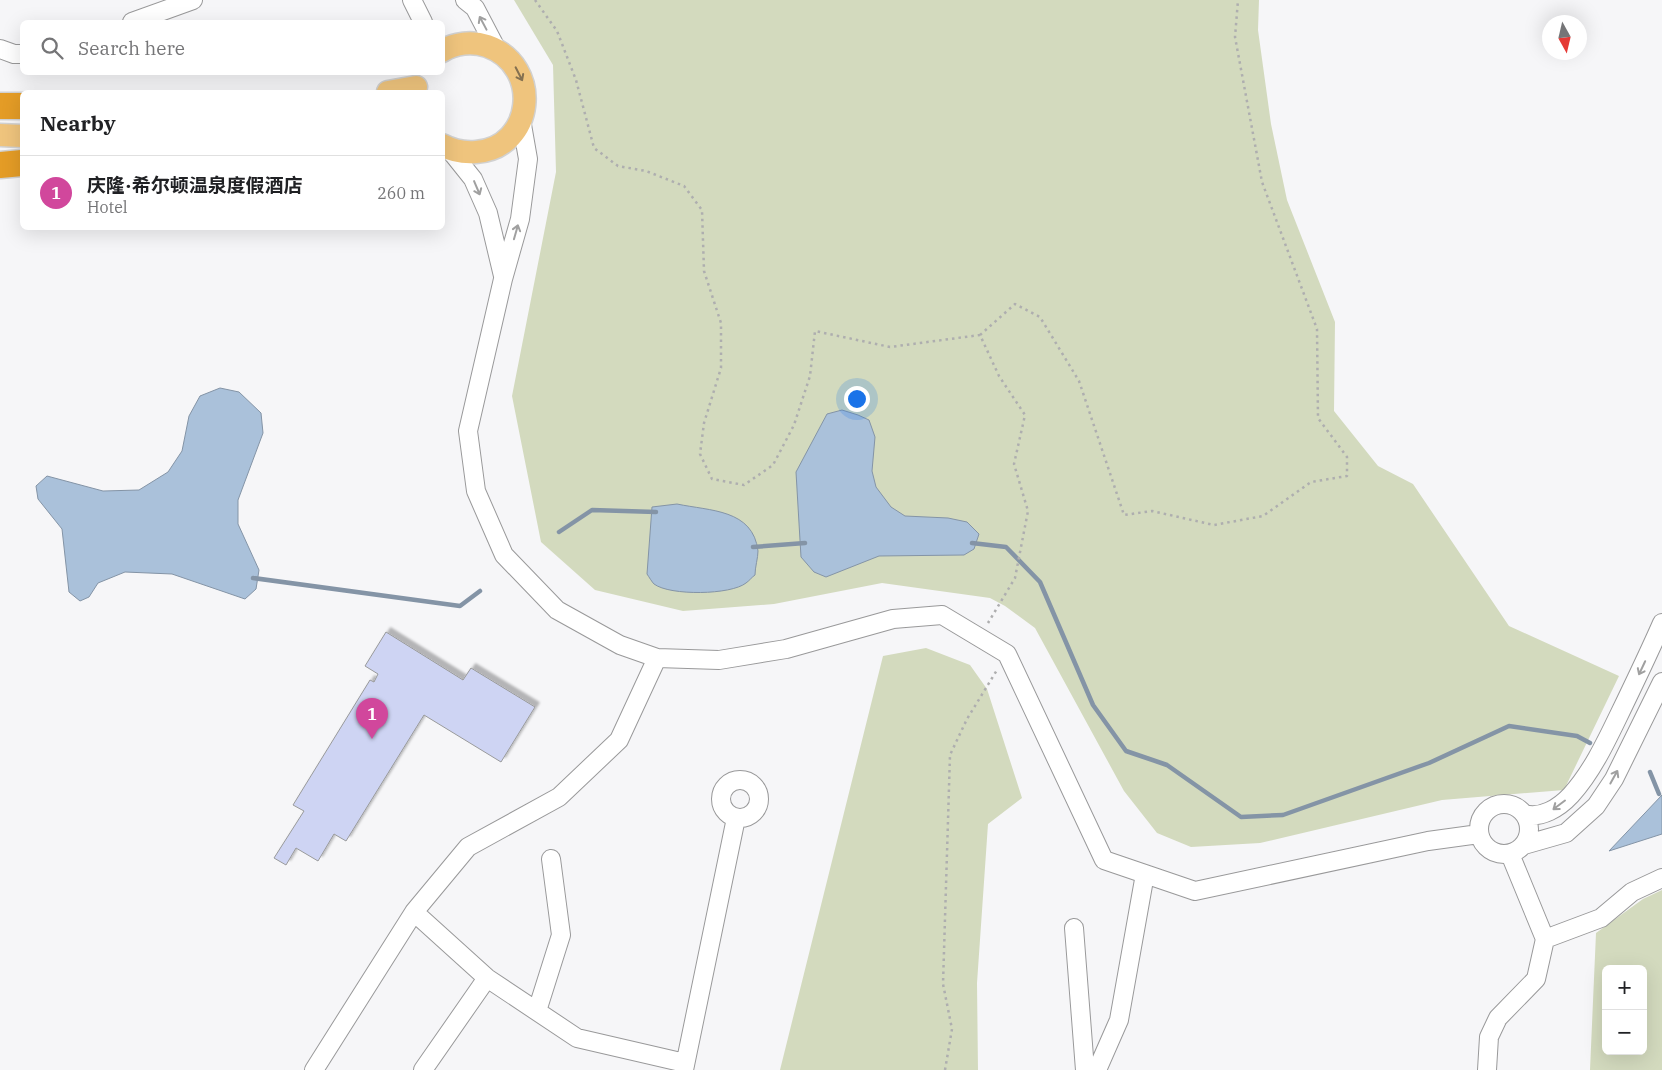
<!DOCTYPE html>
<html lang="en">
<head>
<meta charset="utf-8">
<style>
  :root { --surface:#fff; --page:#f6f6f6; --text:#202124; --muted:#757577; --line:#e0e0e0; --accent:#85832c }
  body { margin:0; font-family:"IBM Plex Serif","Noto Sans SC",serif; background:var(--page); color:var(--text) }
  .controls { position:absolute; right:15px; bottom:15px; display:grid; overflow:hidden; border-radius:8px; box-shadow:0 5px 20px #0002 }
  .controls button { width:45px; height:45px; display:grid; place-items:center; padding:0; border:0; border-bottom:1px solid var(--line); background:var(--surface); color:var(--text); font:25px sans-serif }
  .compass { position:absolute; left:1542px; top:15px; width:45px; height:45px; border-radius:50%; background:var(--surface); box-shadow:0 5px 20px #0002; rotate:172deg }
  .you { position:absolute; left:856px; top:398px; width:18px; height:18px; margin:-12px; border:4px solid #fff; border-radius:50%; background:#1a73e8; box-shadow:0 0 0 8px #1a73e833 }
  .badge { display:grid; place-items:center; width:32px; height:32px; border-radius:50%; background:var(--accent); color:#fff; font-size:16px; font-weight:700 }
  .pin { position:absolute; translate:-50% -41px; filter:drop-shadow(0 1px 2px #0008) }
  .pin::after { content:''; position:absolute; top:26px; width:18px; height:15px; background:inherit; clip-path:polygon(0 0,100% 0,50% 100%) }
  .list { margin:0; padding:0; list-style:none }
  h2 { display:flex; justify-content:space-between; align-items:center; height:65px; margin:0; padding:0 20px; font-size:21px }
  h2 small { font-size:16px; font-weight:400; color:var(--muted) }
  .list li { display:grid; grid-template-columns:32px 1fr auto; gap:15px; align-items:center; box-sizing:border-box; height:75px; padding:0 20px; border-top:1px solid var(--line) }
  .list b { display:block; font-size:19px; white-space:nowrap }
  .list p { margin:0; font-size:16px; white-space:nowrap; color:var(--muted) }
  .list em { font-size:16px; font-style:normal; color:var(--muted) }
  .icon { flex:none; width:28px; height:28px; fill:none; stroke:currentColor; stroke-width:2; stroke-linecap:round; stroke-linejoin:round }
  .map { position:relative; flex:none; width:1662px; height:1070px; overflow:hidden }
  .search { position:absolute; background:var(--surface); box-shadow:0 5px 20px #0002; left:20px; top:20px; width:425px; height:55px; display:flex; align-items:center; gap:12px; box-sizing:border-box; padding:0 18px; border-radius:8px; color:var(--muted); font-size:19px }
  .panel { position:absolute; background:var(--surface); box-shadow:0 5px 20px #0002; left:20px; top:90px; width:425px; height:140px; border-radius:8px }
  .map>svg:first-child { display:block }
  .green { fill:#d3dabe; fill-rule:evenodd }
  .water { fill:#aac1da; stroke:#8494a6 }
  .lines { fill:none; stroke-linecap:round; stroke-linejoin:round }
  .stream { stroke:#8494a6; stroke-width:4.5 }
  .building { fill:#ced4f3; stroke:#999a9b; filter:url(#shadow) }
  .minor-casing { stroke:#99999a; stroke-width:20 }
  .major-casing { stroke:#d1d1d1; stroke-width:25 }
  .highway-casing { stroke:#d1d1d1; stroke-width:29 }
  .path { stroke:#aeaeaf; stroke-width:2.5; stroke-dasharray:2.5 4; stroke-linecap:butt }
  .minor { stroke:#fff; stroke-width:18 }
  .major { stroke:#efc47d; stroke-width:22 }
  .highway { stroke:#e49c26; stroke-width:26 }
  .oneway { stroke:#a0a0a0 }
  .oneway2 { stroke:#847050 }
</style>
</head>
<body>
<div class="map">
<svg width="1662" height="1070" viewBox="0 0 1662 1070">
  <defs>
    <filter id="shadow"><feDropShadow dx="4.5" dy="-4.5" stdDeviation="1" flood-color="#0004"/></filter>
  </defs>
  <rect width="100%" height="100%" fill="#f6f6f8"/>
  <!-- green -->
  <path class="green" d="M514 0H1259L1258 30 1271 124 1287 200 1335 322 1334 411 1378 466 1413 484 1509 626 1619 676 1564 790 1442 800 1260 843 1191 847 1157 833 1124 791 1035 628 1005 606 990 598 882 583 774 604 683 611 595 590 541 542 512 396 556 172 553 65Z
    M926 648 970 665 987 689 1022 798 988 824 977 983 978 1070H780L883 656Z
    M1662 890V1070H1590L1596 933 1643 899ZM1606 969H1643V1051H1606Z"/>
  <!-- water -->
  <path class="water" d="M220 388 239 392 261 413 263 433 238 500V524L259 570 256 589 245 599 172 574 125 572 98 583 89 597 80 601 69 592 62 529 38 499 36 486 47 476 103 491 139 490 168 472 182 451 189 416 200 396Z
    M842 410 858 415 869 420 875 437 872 471 876 487 891 507 905 516 948 518 967 522 979 534 974 549 964 555 879 556 826 577 814 572 801 557 796 472 827 414Z
    M677 504C710 511 753 509 758 551 758 558 755 567 755 575 752 577 749 581 746 583 731 595 670 596 654 584 652 582 649 577 647 574L652 507Z
    M1662 795V834L1609 851Z"/>
  <g class="lines">
    <!-- stream -->
    <path class="stream" d="M559 532 592 510 656 512
      M972 543 1006 547 1040 582 1093 705 1126 751 1167 765 1241 817 1283 815 1429 763 1509 726 1577 736 1590 743
      M753 547 805 543
      M253 578 460 606 480 591
      M1650 772 1659 794"/>
  </g>
  <!-- building -->
  <path class="building" d="M386 632 463 680 471 668 535 707 501 762 424 715 346 841 334 834 318 861 296 848 286 865 274 858 304 811 293 805 370 680 374 682 378 674 365 666Z"/>
  <g class="lines">
    <!-- minor casing -->
    <g class="minor-casing">
      <path id="minor" d="M412 0 423 22
        M465 0 475 8 497 50
        M132 22 193 0
        M0 49 14 54H22
        M521 119 528 159 520 219 503 279 468 431 476 491 504 555 557 610 620 645 657 658 719 660 786 649 893 619 942 615 1007 654 1104 860 1195 891 1428 841 1479 834
        M449 149 473 179 488 213 503 276
        M721 799a19 19 0 1 1 38 0a19 19 0 1 1-38 0Z
        M1479 829a25 25 0 1 1 50 0a25 25 0 1 1-50 0Z
        M1524 814C1541 819 1559 808 1571 795 1591 773 1605 744 1618 717 1633 686 1648 655 1662 623
        M1524 845 1566 833 1596 806 1614 779 1662 682
        M414 912 487 978 577 1038 685 1063
        M1074 928 1085 1070
        M1545 939 1601 918 1632 892 1662 878
        M537 1011 561 935 551 859
        M314 1070 414 912 468 847 559 797 619 740 657 658
        M423 1070 487 978
        M684 1070 736 818
        M1097 1070 1119 1020 1145 874
        M1487 1070 1489 1037 1498 1018 1536 979 1545 939 1510 854"/>
    </g>
    <!-- major casing -->
    <g class="major-casing">
      <path id="major" d="M442 51C455 43 472 41 487 46 543 66 534 148 476 152 464 153 453 151 442 145
        M388 92 416 87
        M0 135 22 136"/>
    </g>
    <!-- highway casing -->
    <g class="highway-casing">
      <path id="highway" d="M0 106H22
        M0 165 22 163"/>
    </g>
    <!-- path -->
    <path class="path" d="M535 0 557 31 576 80 594 148 618 166 646 171 684 186 702 210 704 271 721 323V368L704 423 700 454 712 479 744 485 773 465 794 425 810 376 815 331 890 347 980 335 999 376 1025 415 1014 464 1028 511 1015 578 988 623
      M980 335 1015 304 1040 317 1079 381 1124 515 1152 511 1214 525 1263 516 1311 482 1347 476V457L1318 418 1317 329 1262 182 1235 37 1238 0
      M945 1070 952 1029 943 984 950 755 967 719 997 670"/>
    <!-- minor -->
    <use href="#minor" class="minor"/>
    <!-- major -->
    <use href="#major" class="major"/>
    <!-- highway -->
    <use href="#highway" class="highway"/>
  </g>
  <!-- one-way arrows -->
  <defs><path id="oneway-shaft" d="M-6 0H5M1.5-3L5.5 0L1.5 3" fill="none" stroke-width="1.6" stroke-linecap="round" stroke-linejoin="round" transform="scale(1.25)"/></defs>
  <g class="oneway">
    <use href="#oneway-shaft" transform="translate(483 23) rotate(-118)"/>
    <use href="#oneway-shaft" transform="translate(477 188) rotate(67)"/>
    <use href="#oneway-shaft" transform="translate(516 232) rotate(-74)"/>
    <use href="#oneway-shaft" transform="translate(1642 668) rotate(115)"/>
    <use href="#oneway-shaft" transform="translate(1614 777) rotate(-61)"/>
    <use href="#oneway-shaft" transform="translate(1559 805) rotate(143)"/>
  </g>
  <use class="oneway2" href="#oneway-shaft" transform="translate(519 74) rotate(63)"/>
</svg>
<div class="controls">
<button>+</button>
<button>−</button>
</div>
<svg class="compass" viewBox="-18 -18 36 36"><path d="M0-13l5 13h-10z" fill="#e53935"/><path d="M0 13l5-13h-10z" fill="#757577"/></svg>
<div class="you"></div>
<div class="pin badge" style="left:372px;top:739px;background:#d1479c">1</div>
<div class="search"><svg class="icon" aria-label="search" viewBox="0 0 24 24"><circle cx="10" cy="10" r="6"/><path d="M15 15l6 6"/></svg>Search here</div>
<section class="panel">
<h2>Nearby<small></small></h2>
<ul class="list">
<li><span class="badge" style="background:#d1479c">1</span><div><b>庆隆·希尔顿温泉度假酒店</b><p>Hotel</p></div><em>260 m</em></li>
</ul>
</section>
</div>
</body>
</html>
